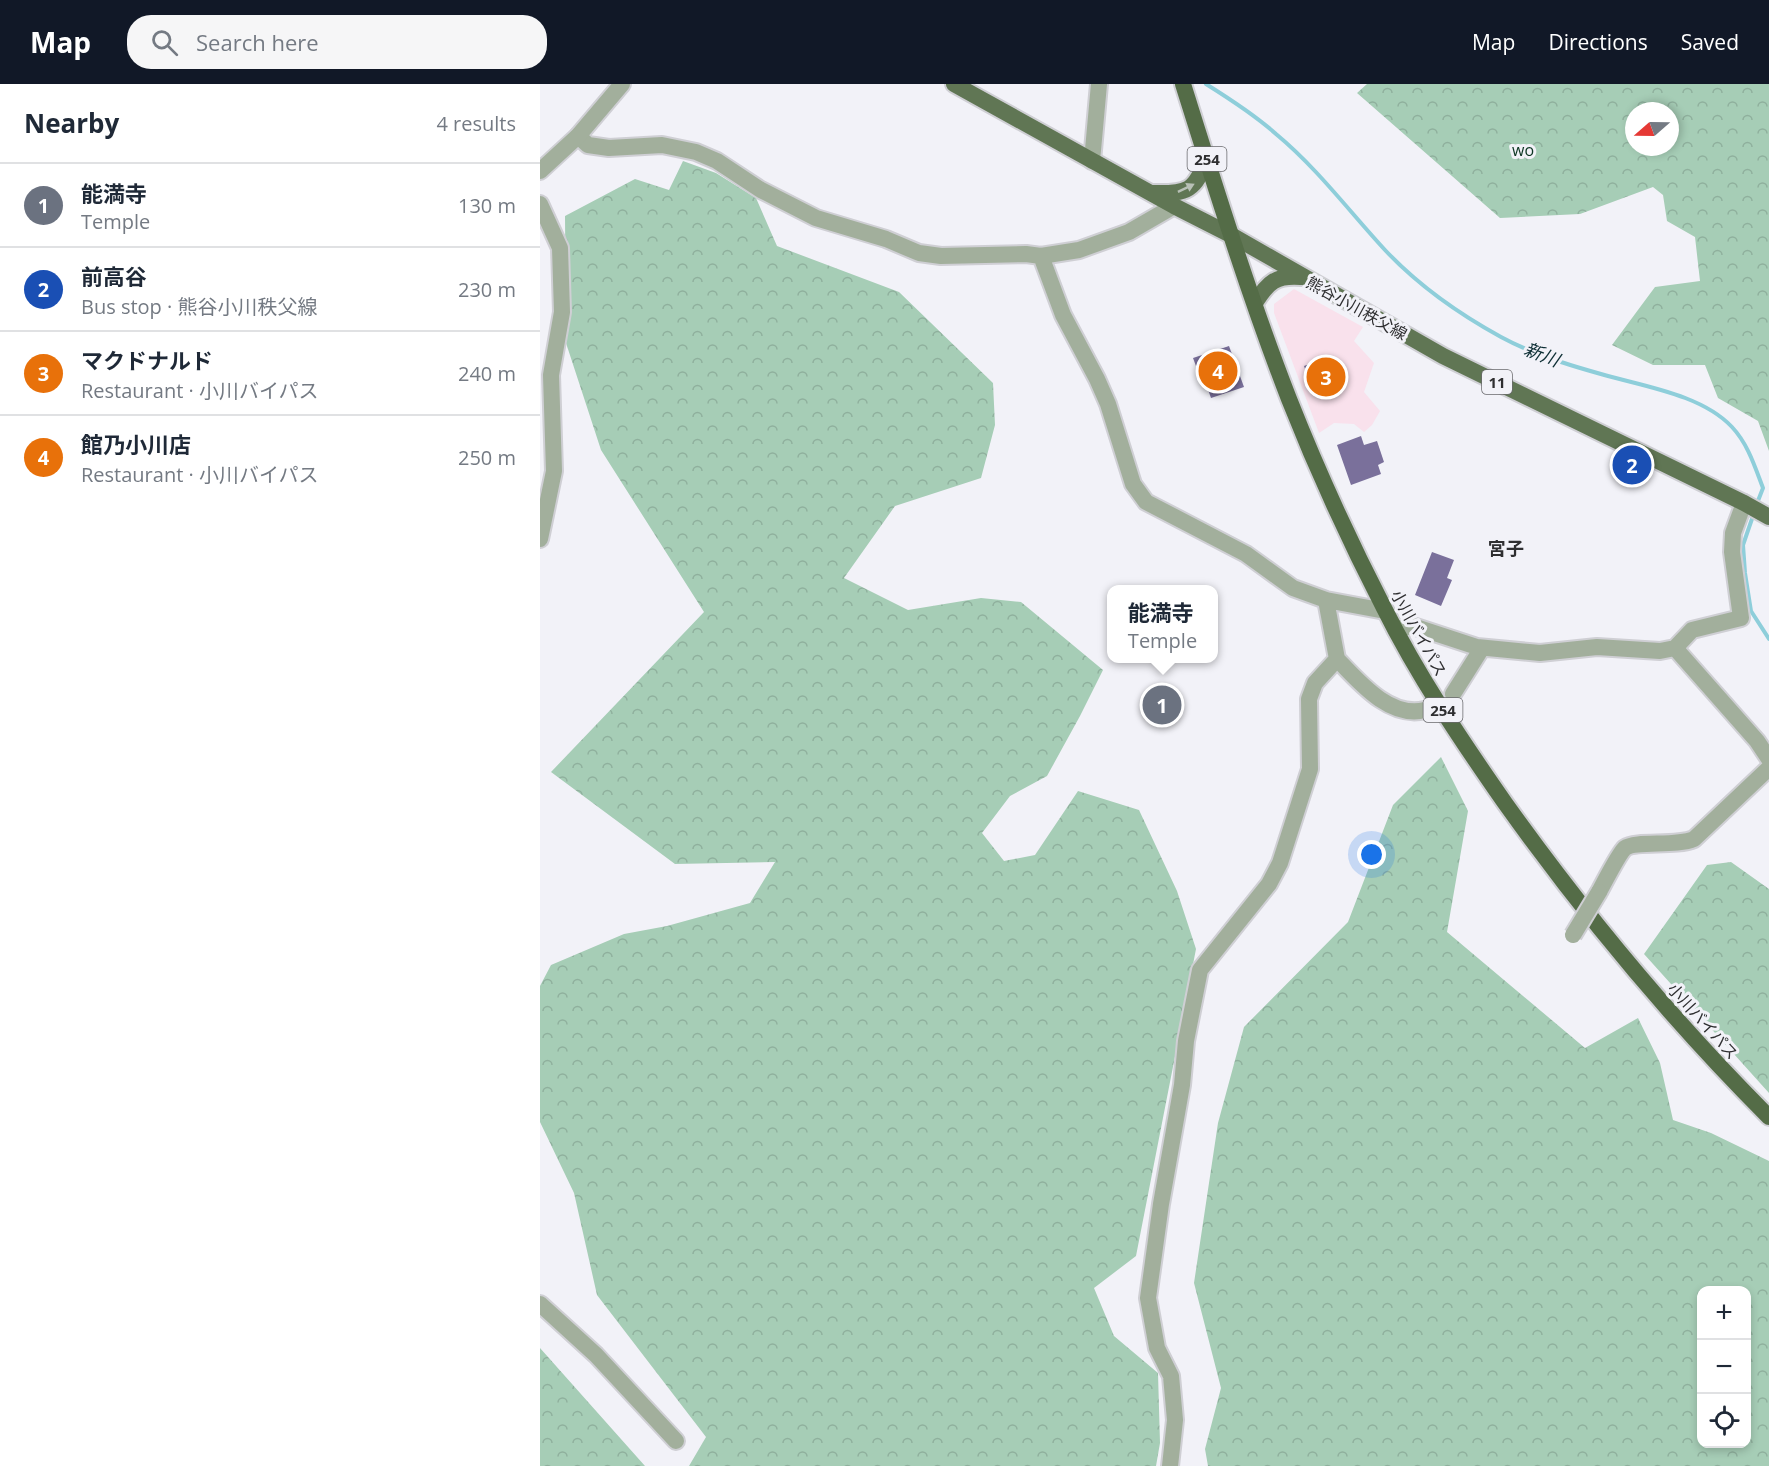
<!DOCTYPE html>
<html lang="en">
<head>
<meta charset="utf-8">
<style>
  :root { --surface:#fff; --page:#f6f6f7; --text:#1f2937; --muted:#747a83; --line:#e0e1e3; --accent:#111827 }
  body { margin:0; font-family:"Open Sans","Noto Sans JP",sans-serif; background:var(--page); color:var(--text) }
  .controls { position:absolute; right:18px; bottom:18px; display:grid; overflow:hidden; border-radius:12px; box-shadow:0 3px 9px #0003 }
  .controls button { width:54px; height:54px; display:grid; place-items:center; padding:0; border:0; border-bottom:2px solid var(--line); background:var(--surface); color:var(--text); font:30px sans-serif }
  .compass { position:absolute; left:1085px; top:18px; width:54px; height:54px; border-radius:50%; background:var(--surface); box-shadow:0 3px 9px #0003; rotate:250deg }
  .you { position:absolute; left:832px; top:771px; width:21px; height:21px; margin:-15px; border:4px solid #fff; border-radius:50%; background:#1a73e8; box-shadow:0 0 0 9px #1a73e833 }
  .badge { display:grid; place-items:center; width:39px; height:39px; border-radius:50%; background:var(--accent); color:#fff; font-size:20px; font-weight:700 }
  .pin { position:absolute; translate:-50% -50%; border:3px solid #fff; box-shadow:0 2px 6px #0006 }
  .popup { position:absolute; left:567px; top:501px; width:111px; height:78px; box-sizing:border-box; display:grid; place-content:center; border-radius:12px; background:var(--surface); filter:drop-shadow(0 2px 4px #0005); font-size:20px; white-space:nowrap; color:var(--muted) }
  .popup b { font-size:22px; color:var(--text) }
  .popup::after { content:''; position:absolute; left:50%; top:100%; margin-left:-12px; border:12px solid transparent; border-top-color:var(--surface) }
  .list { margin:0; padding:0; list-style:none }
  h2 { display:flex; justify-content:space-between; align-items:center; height:78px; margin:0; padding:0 24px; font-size:26px }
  h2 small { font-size:20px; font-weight:400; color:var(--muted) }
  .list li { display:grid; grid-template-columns:39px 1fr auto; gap:18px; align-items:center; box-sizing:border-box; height:84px; padding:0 24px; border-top:2px solid var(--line) }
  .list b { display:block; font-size:22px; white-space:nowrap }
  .list p { margin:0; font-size:20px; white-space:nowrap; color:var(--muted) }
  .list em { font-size:20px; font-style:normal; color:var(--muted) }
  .icon { flex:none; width:33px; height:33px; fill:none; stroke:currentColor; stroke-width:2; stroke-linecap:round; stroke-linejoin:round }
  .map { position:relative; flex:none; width:1229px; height:1382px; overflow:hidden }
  header { display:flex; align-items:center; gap:36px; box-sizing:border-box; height:84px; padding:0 30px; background:var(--accent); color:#fff }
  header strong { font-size:28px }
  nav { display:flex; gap:33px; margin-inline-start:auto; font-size:21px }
  .search { width:420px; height:54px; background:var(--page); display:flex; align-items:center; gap:15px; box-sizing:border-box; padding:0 21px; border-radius:24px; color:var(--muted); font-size:22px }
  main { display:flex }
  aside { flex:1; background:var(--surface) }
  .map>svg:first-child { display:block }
  .commercial { fill:#f9e1ec }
  .forest { fill:url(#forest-crowns); fill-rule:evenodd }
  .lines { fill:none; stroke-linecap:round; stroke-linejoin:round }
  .stream { stroke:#8eceda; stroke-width:4 }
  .building { fill:#7a709b }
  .minor-casing { stroke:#cfcfd4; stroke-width:20 }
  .tertiary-casing { stroke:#cfcfd4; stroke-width:20 }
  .primary-casing { stroke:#cfcfd4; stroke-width:20 }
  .trunk-casing { stroke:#cfcfd4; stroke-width:20 }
  .minor { stroke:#a2af9c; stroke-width:16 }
  .tertiary { stroke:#a2af9c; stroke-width:16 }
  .primary { stroke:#607654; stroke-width:16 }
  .trunk { stroke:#546c47; stroke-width:16 }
  .minor-bridge-casing { stroke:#cfcfd4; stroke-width:20; stroke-linecap:butt }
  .minor-bridge { stroke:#a2af9c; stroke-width:16 }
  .oneway { fill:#b8c0b6 }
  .labels { text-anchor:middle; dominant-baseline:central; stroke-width:6; stroke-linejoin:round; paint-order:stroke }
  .shield { fill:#f2f2f8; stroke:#69696c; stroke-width:1.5 }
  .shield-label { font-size:15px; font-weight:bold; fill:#2e2e30 }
  .park-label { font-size:16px; fill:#0c3622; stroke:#f2f2f8 }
  .street-label { font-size:16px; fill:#2e2e30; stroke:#f2f2f8 }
  .water-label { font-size:18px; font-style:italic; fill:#0e2f35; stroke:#f2f2f8 }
  .neighbourhood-label { font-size:18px; font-weight:bold; fill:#2e2e30; stroke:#f2f2f8 }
</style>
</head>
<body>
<header>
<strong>Map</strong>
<div class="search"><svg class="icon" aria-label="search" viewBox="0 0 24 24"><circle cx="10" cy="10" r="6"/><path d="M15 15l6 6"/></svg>Search here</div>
<nav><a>Map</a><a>Directions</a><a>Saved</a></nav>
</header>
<main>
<aside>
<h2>Nearby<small>4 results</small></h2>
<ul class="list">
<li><span class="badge" style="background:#6b7280">1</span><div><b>能満寺</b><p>Temple</p></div><em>130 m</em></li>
<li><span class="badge" style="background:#1a4fb4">2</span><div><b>前高谷</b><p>Bus stop · 熊谷小川秩父線</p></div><em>230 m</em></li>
<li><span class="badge" style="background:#e8710a">3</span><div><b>マクドナルド</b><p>Restaurant · 小川バイパス</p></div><em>240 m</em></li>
<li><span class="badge" style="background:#e8710a">4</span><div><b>館乃小川店</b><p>Restaurant · 小川バイパス</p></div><em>250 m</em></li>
</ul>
</aside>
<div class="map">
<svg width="1229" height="1382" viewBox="0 0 1229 1382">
  <defs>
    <pattern id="forest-crowns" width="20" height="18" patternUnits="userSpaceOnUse" patternTransform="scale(1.5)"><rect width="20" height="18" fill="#a6cdb6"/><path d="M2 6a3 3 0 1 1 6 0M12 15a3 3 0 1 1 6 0" fill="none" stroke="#8fb09d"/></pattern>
  </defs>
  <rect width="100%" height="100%" fill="#f2f2f8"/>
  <!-- commercial -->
  <path class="commercial" d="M754 205 823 243 814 257 834 279 824 308 840 327 832 341 824 348 814 340 794 339 779 349 734 229V220Z"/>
  <!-- forest -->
  <path class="forest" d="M827 0H1229V367L1218 337 1178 314 1165 281H1113L1072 261 1115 203 1160 197 1155 153 1127 137 1123 111 1113 103 1040 130 960 134 817 9ZM1094 27H1130V63H1094Z
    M143 77 176 89 216 114 237 162 359 208 453 299 455 341 441 394 355 422 304 494 368 526 441 514 481 518 563 586 540 632 507 692 470 712 442 749 464 777 495 771 538 707 599 726 637 807 656 865 596 1172 554 1204 574 1252 618 1289 620 1359 616 1382H149L166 1353 57 1211 34 1109 0 1038V902L11 881 84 850 127 842 210 819 235 778 135 780 11 688 164 528 61 366 26 259 25 132 95 95 129 106Z
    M901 673 928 727 907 848 1045 964 1098 934 1120 979 1133 1036 1171 1049 1229 1077V1382H668L665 1365 681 1304 654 1199 678 1039 704 943 808 838 853 721ZM1162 1206H1206V1360H1162Z
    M1191 778 1229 805V1009L1104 870 1167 781Z
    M0 1264 105 1382H0Z"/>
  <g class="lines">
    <!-- stream -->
    <path class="stream" d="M666 0C690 15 715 31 736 50 777 84 809 127 845 166 878 201 919 230 961 253 994 271 1032 282 1068 292 1108 303 1163 312 1192 343 1208 360 1215 383 1223 404L1216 422
      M1214 429 1203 461 1205 489 1211 527 1229 555"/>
  </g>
  <!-- building -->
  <path class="building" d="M689 262 704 303 671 314 666 300 663 301 653 274Z
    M772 279 801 285 807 302 775 313 764 282Z
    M821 352 824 361 837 357 844 378 838 381 841 390 811 401 797 361Z
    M892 468 914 476 907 494 912 496 901 522 875 511Z
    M618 603 641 624 627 640 604 619Z"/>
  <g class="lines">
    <!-- minor casing -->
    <g class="minor-casing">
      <path id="minor" d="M38 52 48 61 69 64 122 61 156 68 177 77 221 106 276 134 346 155 379 169 401 172 486 170 501 172 539 166 589 148 634 122
        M552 77 559 0
        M0 120 20 164 22 228 11 291 14 387 0 455
        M501 172 523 231 557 295 568 320 593 400 606 418 706 470 753 504 786 516 845 527
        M855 545 873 542 937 563 1000 569 1057 563 1120 567 1135 564 1152 546 1201 534 1192 468 1193 449 1204 419
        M1135 564 1217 657 1229 675
        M797 575C819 598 850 635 885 626
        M913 610 942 564
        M1059 808C1064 799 1079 769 1085 764 1096 756 1136 763 1154 755L1229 684
        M0 1220 56 1271 136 1357
        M630 1382 635 1336 631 1292 617 1264 608 1214 621 1120 642 1001 646 957 660 886 729 800 740 779 770 685 769 615 775 599 797 575 786 516"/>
    </g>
    <!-- tertiary casing -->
    <g class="tertiary-casing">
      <path id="tertiary" d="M0 87 38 52 82 0"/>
    </g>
    <!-- primary casing -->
    <g class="primary-casing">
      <path id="primary" d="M414 0 634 122 691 151 903 272 1204 419 1229 433
        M613 109C648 110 655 107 667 74
        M715 219C728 198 736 191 761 193"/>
    </g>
    <!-- trunk casing -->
    <g class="trunk-casing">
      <path id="trunk" d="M643 0C676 105 709 212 749 315 777 386 809 456 844 524 878 592 921 656 965 719 1045 831 1132 936 1229 1033"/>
    </g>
    <!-- minor -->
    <use href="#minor" class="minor"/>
    <!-- tertiary -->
    <use href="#tertiary" class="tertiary"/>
    <!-- primary -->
    <use href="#primary" class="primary"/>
    <!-- trunk -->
    <use href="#trunk" class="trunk"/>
    <!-- minor-bridge casing -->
    <g class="minor-bridge-casing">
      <path id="minor-bridge" d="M1033 851 1059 808"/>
    </g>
    <!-- minor-bridge -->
    <use href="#minor-bridge" class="minor-bridge"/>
  </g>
  <!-- one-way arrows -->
  <defs><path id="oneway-solid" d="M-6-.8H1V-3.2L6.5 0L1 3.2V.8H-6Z" transform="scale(1.5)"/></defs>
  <use class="oneway" href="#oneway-solid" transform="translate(646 104) rotate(-26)"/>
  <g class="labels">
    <!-- shield labels -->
    <g class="shield">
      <rect x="647.5" y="63" width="39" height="24" rx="4.5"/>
      <rect x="942" y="286" width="30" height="24" rx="4.5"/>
      <rect x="883.5" y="614" width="39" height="24" rx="4.5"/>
    </g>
    <g class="shield-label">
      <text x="667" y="75">254</text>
      <text x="957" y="298">11</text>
      <text x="903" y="626">254</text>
    </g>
    <!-- park labels -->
    <g class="park-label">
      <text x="983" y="66">wo</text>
    </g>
    <!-- street labels -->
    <g class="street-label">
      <text transform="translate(817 224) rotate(29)">熊谷小川秩父線</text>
      <text transform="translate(879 549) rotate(61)">小川バイパス</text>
      <text transform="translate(1163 937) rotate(48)">小川バイパス</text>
    </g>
    <!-- water labels -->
    <g class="water-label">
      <text transform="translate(1002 270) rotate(21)">新川</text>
    </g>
    <!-- neighbourhood labels -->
    <g class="neighbourhood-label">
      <text x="966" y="464">宮子</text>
    </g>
  </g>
</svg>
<div class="controls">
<button>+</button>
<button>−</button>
<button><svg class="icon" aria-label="locate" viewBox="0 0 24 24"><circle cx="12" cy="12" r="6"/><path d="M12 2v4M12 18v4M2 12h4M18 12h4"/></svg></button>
</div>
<svg class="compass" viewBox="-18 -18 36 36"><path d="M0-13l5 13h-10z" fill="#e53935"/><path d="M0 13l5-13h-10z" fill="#747a83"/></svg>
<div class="you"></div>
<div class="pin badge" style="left:622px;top:621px;background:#6b7280">1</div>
<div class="popup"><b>能満寺</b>Temple</div>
<div class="pin badge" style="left:1092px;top:381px;background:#1a4fb4">2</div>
<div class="pin badge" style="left:786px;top:293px;background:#e8710a">3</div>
<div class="pin badge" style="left:678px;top:287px;background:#e8710a">4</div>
</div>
</main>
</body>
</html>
